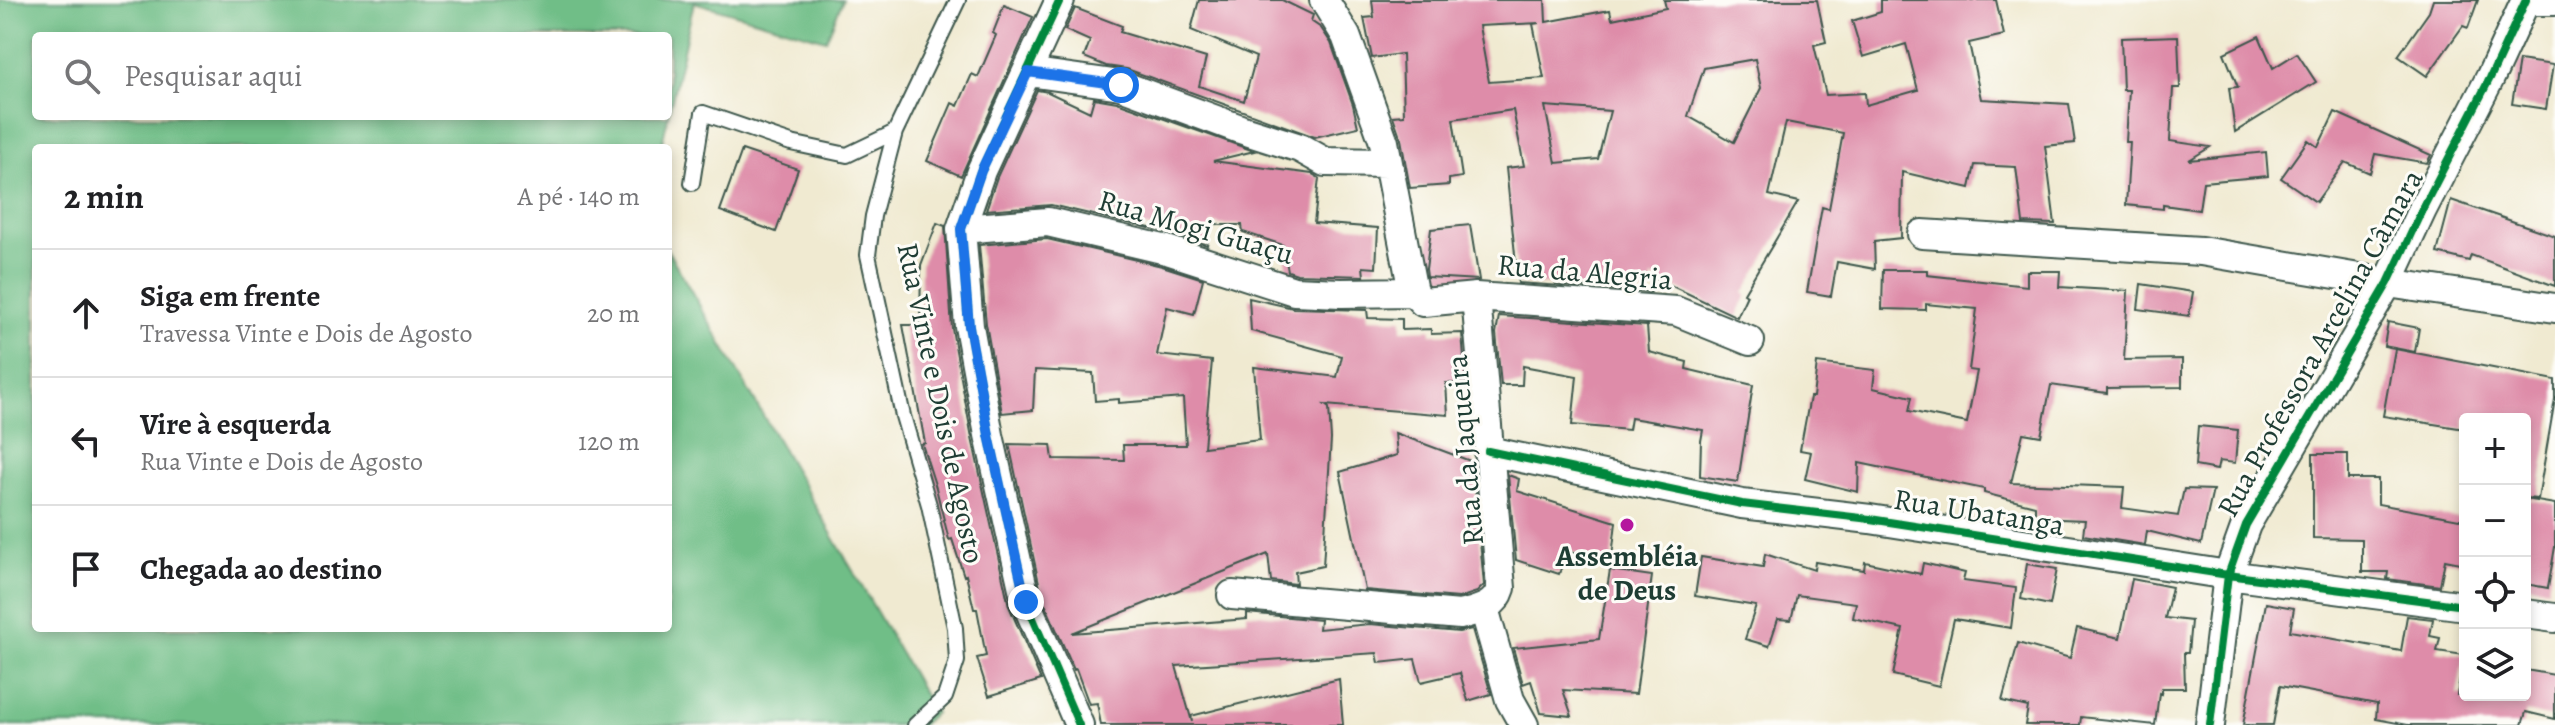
<!DOCTYPE html>
<html lang="pt">
<head>
<meta charset="utf-8">
<style>
  :root { --surface:#fff; --page:#f2f2f2; --text:#202124; --muted:#757577; --line:#e0e0e0 }
  body { margin:0; font-family:Alegreya,serif; background:var(--page); color:var(--text) }
  .controls { position:absolute; right:24px; bottom:24px; display:grid; overflow:hidden; border-radius:8px; box-shadow:0 4px 12px #0003 }
  .controls button { width:72px; height:72px; display:grid; place-items:center; padding:0; border:0; border-bottom:2px solid var(--line); background:var(--surface); color:var(--text); font:40px sans-serif }
  .stop { position:absolute; width:24px; height:24px; margin:-18px; border:6px solid #1a73e8; border-radius:50%; background:#fff }
  .stop.end { background:#1a73e8; border-color:#fff; box-shadow:0 2px 8px #0008 }
  .list { margin:0; padding:0; list-style:none }
  h2 { display:flex; justify-content:space-between; align-items:center; height:104px; margin:0; padding:0 32px; font-size:34px }
  h2 small { font-size:26px; font-weight:400; color:var(--muted) }
  .list li { display:grid; grid-template-columns:52px 1fr auto; gap:24px; align-items:center; box-sizing:border-box; height:128px; padding:0 32px; border-top:2px solid var(--line) }
  .list b { display:block; font-size:30px; white-space:nowrap }
  .list p { margin:0; font-size:26px; white-space:nowrap; color:var(--muted) }
  .list em { font-size:26px; font-style:normal; color:var(--muted) }
  .icon { flex:none; width:44px; height:44px; fill:none; stroke:currentColor; stroke-width:2; stroke-linecap:round; stroke-linejoin:round }
  .map { position:relative; flex:none; width:2555px; height:725px; overflow:hidden }
  .search { position:absolute; background:var(--surface); box-shadow:0 4px 12px #0003; left:32px; top:32px; width:640px; height:88px; display:flex; align-items:center; gap:20px; box-sizing:border-box; padding:0 28px; border-radius:8px; color:var(--muted); font-size:30px }
  .panel { position:absolute; background:var(--surface); box-shadow:0 4px 12px #0003; left:32px; top:144px; width:640px; height:488px; border-radius:8px }
  .map>svg:first-child { display:block }
  .forest { fill:#6fbe87; stroke:#477e5e; stroke-width:2; fill-rule:evenodd }
  .building { fill:#de8ca9; fill-rule:evenodd }
  .lines { fill:none; stroke-linecap:round; stroke-linejoin:round }
  .lane-casing { stroke:#3e574c; stroke-width:18 }
  .street-casing { stroke:#3e574c; stroke-width:32 }
  .lane { stroke:#fff; stroke-width:14 }
  .street { stroke:#fff; stroke-width:28 }
  .cycleway-casing { stroke:#fdfcf7; stroke-width:13 }
  .cycleway { stroke:#00873e; stroke-width:8 }
  .route { stroke:#1a73e8; stroke-width:10 }
  .poi-dot { fill:#b5179e; stroke:#fdfcf7; stroke-width:3 }
  .labels { text-anchor:middle; dominant-baseline:central; stroke-width:6; stroke-linejoin:round; paint-order:stroke }
  .street-label { font-size:30px; fill:#1f3d34; stroke:#fdfcf7 }
  .poi-label { font-size:30px; font-weight:bold; fill:#1f3d34; stroke:#fdfcf7 }
</style>
</head>
<body>
<div class="map">
<svg width="2555" height="725" viewBox="0 0 2555 725">
  <rect width="100%" height="100%" fill="#fdfcf7"/>
  <filter id="ink" filterUnits="userSpaceOnUse"><feTurbulence type="fractalNoise" baseFrequency=".0125" numOctaves="2"/><feDisplacementMap in="SourceGraphic" scale="16" xChannelSelector="R" yChannelSelector="G"/><feConvolveMatrix kernelMatrix="1 2 1 2 8 2 1 2 1" color-interpolation-filters="sRGB"/></filter>
  <filter id="wash" filterUnits="userSpaceOnUse"><feTurbulence type="fractalNoise" baseFrequency=".006" numOctaves="4" result="noise"/><feDisplacementMap in="SourceGraphic" scale="32" xChannelSelector="R" yChannelSelector="G"/><feGaussianBlur stdDeviation="1.8" result="paint"/><feColorMatrix in="noise" values="0 0 0 0 0 0 0 0 0 0 0 0 0 0 0 0 0 1.4 0 .05"/><feComposite in="paint" operator="in"/></filter>
  <g filter="url(#wash)">
    <rect width="100%" height="100%" fill="#f0ead1"/>
    <!-- forest -->
    <path class="forest" d="M0 0H843L826 40 694 2 661 148H36V628H668V251L935 713 921 725H0ZM36 36H668V116H36Z"/>
    <g id="blocks">
      <!-- building -->
      <path class="building" d="M1199 0H1282L1313 15 1311 21 1321 28 1331 43 1353 105 1358 127 1315 137 1127 69 1106 66 1084 57 1090 41 1065 30 1075 8 1122 26 1120 32 1206 58 1199 86 1244 101 1256 57 1191 30Z
        M1372 0H1545L1546 22 1610 10 1612 19 1666 8 1664 0H1817L1826 42 1814 45 1826 95 1865 93 1866 105 1918 90 1906 44 1863 57 1852 21 1881 12V0H1996L2004 35 1969 43 1981 99 2069 104 2075 143 2045 146 2055 224 2023 223 2016 167 1975 165 1970 188 1902 172 1901 238 1874 241 1875 269 1837 262 1831 296 1807 292 1822 207 1829 209 1843 133 1786 122 1769 195 1798 202 1744 293 1747 295 1737 317 1670 285 1668 287 1652 277 1651 292 1518 283 1506 168 1524 166 1513 110 1453 119 1462 177 1449 179V185L1410 188 1401 139 1393 116 1404 115 1402 54 1372 58 1364 18 1374 17ZM1539 23 1533 24 1544 78 1489 82 1479 26ZM1755 59 1761 88 1734 142 1688 116 1704 68ZM1545 106 1610 111 1598 159 1556 163Z
        M2433 0H2478L2468 28 2463 26 2427 76 2398 56 2429 12Z
        M1004 5 1033 17 961 176 927 161 952 103 958 106 972 74 978 77 996 35 993 33Z
        M2178 36 2180 88H2173L2170 141 2210 147 2189 160 2266 152 2268 176 2203 182 2199 210 2163 205V209L2126 205 2130 142H2126L2129 90H2123L2121 38Z
        M2259 36 2273 68 2297 53 2316 82 2235 132 2229 88 2238 87 2224 53Z
        M2519 60 2553 65 2546 109 2512 104Z
        M1037 90 1048 92 1090 112 1094 98 1117 102 1254 151 1213 161 1312 174 1319 178 1314 223 1378 228 1376 268 1363 267 1364 276 1297 274 1288 271 1283 245 1243 232 1242 225H1220L1212 222 1207 245 1171 233 1051 205 986 210 997 177Z
        M2335 112 2431 155 2427 163 2375 154 2370 173 2345 162 2316 202 2281 178 2308 140 2318 147Z
        M742 150 798 169 776 232 720 211Z
        M2451 200 2555 236V286L2471 255 2469 261 2437 253Z
        M937 223 945 226 952 329 972 438 1009 606 1041 680 989 696 977 658 986 656 977 609H974L966 575 964 576 952 539 949 540 936 488 922 444 925 443 903 325H920L921 265Z
        M1470 225 1479 280 1427 277 1426 269 1431 229Z
        M1047 239 1162 266 1203 279 1194 314 1167 307 1157 355 1212 361 1204 447 1260 440 1254 367 1337 377 1342 356 1251 331 1249 298 1293 308 1367 310 1368 318 1402 319V330L1431 329V334L1462 333 1466 384 1446 383 1448 415 1325 405 1329 408 1331 439 1323 566 1295 572 1296 584 1271 581 1268 554 1072 633 1247 619V613L1320 620 1319 629 1370 624 1459 632 1472 629 1491 694 1468 701 1460 673 1421 682 1415 659 1379 663 1377 653 1176 666 1192 722 1191 716 1339 679 1343 725H1101L1097 703 1089 704 1076 669 1074 670 1042 597 1009 444 1051 445 1053 459 1124 460 1123 445H1186L1183 398 1119 403V399L1095 401 1093 373 1035 370 1033 410 1002 413 986 324 979 245Z
        M1883 270H1927V275L2027 286V271H2060L2059 287 2128 291 2124 360 2182 359V387L2107 388V393L2051 385 2041 436 2023 433 2011 483 2124 487 2122 508 2178 516 2184 489 2213 490 2201 544 2147 531 2145 545 2083 535 2085 520 2035 518V506L1984 493V489L1859 463 1858 492 1805 479 1811 452 1800 450 1810 397H1813L1817 363 1875 370 1873 388 1912 397 1909 411 1967 423 1977 371 1969 370 1977 309 1926 304V310L1882 309Z
        M2141 284 2193 292 2189 316 2138 309Z
        M1499 316 1647 326 1649 352 1687 362 1686 369 1753 385 1738 482 1700 476 1701 441 1703 430 1631 418 1629 430 1572 425 1577 376 1523 366 1522 385H1501L1496 333Z
        M2388 322 2419 328 2415 352 2384 346Z
        M2395 349 2555 380V399L2538 499 2525 498V419H2465V429L2383 416Z
        M2198 426 2238 430 2235 463 2219 461 2217 470 2195 466Z
        M1395 433 1473 462 1484 585 1477 592 1459 598 1365 590 1340 472 1397 455Z
        M2313 454H2348V479H2378V504L2465 520V564L2445 560 2440 586 2387 579 2388 572H2362V539L2313 538Z
        M1508 475 1519 479 1517 491 1616 522 1611 565 1567 551 1559 574 1516 560Z
        M2525 499 2555 504V547L2548 588 2525 584Z
        M1765 554 1814 570 1815 562 1864 570 1865 562 1921 574 1923 563 1965 573 1963 581 2016 588 2011 628 1954 619 1939 686 1893 675 1903 629 1853 618 1856 603 1797 595 1791 620 1778 619 1769 646 1745 639 1756 606 1695 596 1701 557 1763 567Z
        M2027 564 2057 569 2050 605 2021 599Z
        M1610 570 1652 576 1636 694 1563 690 1572 716 1541 713 1531 681 1523 684 1513 648 1599 639Z
        M2132 579 2172 587 2165 618 2191 621 2188 653H2184L2185 688H2162L2161 694 2159 693 2155 725 2081 717 2080 725H2025L2028 707 2002 701 2018 643 2070 658 2077 628 2120 638Z
        M2266 603 2294 608 2290 631 2401 651 2407 616 2433 619 2430 636 2440 638 2437 651 2464 655 2457 695H2525V670L2555 675V719L2526 712 2522 725H2408L2376 719 2377 704 2280 686 2273 725H2243Z"/>
    </g>
  </g>
  <g filter="url(#ink)">
    <use href="#blocks" fill-opacity="0" stroke="#3e574c" stroke-width="2"/>
    <g class="lines">
      <!-- lane casing -->
      <g class="lane-casing">
        <path id="lane" d="M692 183 703 113 791 143 847 155 895 132
          M915 725 945 697 957 661 955 628 929 505 903 416 868 255 873 216 895 132 958 0"/>
      </g>
      <!-- street casing -->
      <g class="street-casing">
        <path id="street" d="M1060 0 981 171 961 229 969 326 989 435 1026 602 1079 725
          M1324 0 1346 36 1384 142 1413 292
          M2526 1H2555
          M1028 72 1121 85 1240 129 1300 148 1325 162 1388 163
          M961 229 1048 222 1167 250 1294 291 1341 293 1413 292
          M1922 234 2201 251 2388 283 2555 308
          M1413 292 1423 302 1476 297 1676 311 1750 341
          M1488 451 1742 504 1870 519 2228 575 2465 606
          M1232 595 1460 615C1478 610 1495 608 1501 588L1476 297
          M1484 608 1510 700 1524 725
          M2525 614 2555 618
          M2210 725 2228 575 2246 525 2388 283 2422 210 2490 78 2526 0"/>
      </g>
      <!-- lane -->
      <use href="#lane" class="lane"/>
      <!-- street -->
      <use href="#street" class="street"/>
      <!-- cycleway casing -->
      <g class="cycleway-casing">
        <path id="cycleway" d="M1060 0 981 171 961 229 969 326 989 435 1026 602 1079 725
          M1488 451 1742 504 1870 519 2228 575 2465 606
          M2210 725 2228 575 2246 525 2388 283 2422 210 2490 78 2526 0"/>
      </g>
      <!-- cycleway -->
      <use href="#cycleway" class="cycleway"/>
    </g>
  </g>
  <g class="lines" filter="url(#ink)">
    <!-- route -->
    <path class="route" d="M1026 602 989 435 969 326 961 229 981 171 1028 72 1121 85"/>
  </g>
  <!-- markers -->
  <circle class="poi-dot" cx="1627" cy="525" r="8"/>
  <g class="labels">
    <!-- street labels -->
    <g class="street-label">
      <text transform="translate(1196 227) rotate(16)">Rua Mogi Guaçu</text>
      <text transform="translate(1585 272) rotate(5)">Rua da Alegria</text>
      <text transform="translate(2320 343) rotate(-61)">Rua Professora Arcelina Câmara</text>
      <text transform="translate(941 403) rotate(78)">Rua Vinte e Dois de Agosto</text>
      <text transform="translate(1465 450) rotate(-95)">Rua da Jaqueira</text>
      <text transform="translate(1979 512) rotate(9)">Rua Ubatanga</text>
    </g>
    <!-- poi labels -->
    <g class="poi-label">
      <text x="1627" y="556">Assembléia<tspan x="1627" dy="34">de Deus</tspan></text>
    </g>
  </g>
</svg>
<div class="controls">
<button>+</button>
<button>−</button>
<button><svg class="icon" aria-label="locate" viewBox="0 0 24 24"><circle cx="12" cy="12" r="6"/><path d="M12 2v4M12 18v4M2 12h4M18 12h4"/></svg></button>
<button><svg class="icon" aria-label="layers" viewBox="0 0 24 24"><path d="M12 4l9 5-9 5-9-5zM3 14l9 5 9-5"/></svg></button>
</div>
<div class="stop" style="left:1121px;top:85px"></div>
<div class="stop end" style="left:1026px;top:602px"></div>
<div class="search"><svg class="icon" aria-label="search" viewBox="0 0 24 24"><circle cx="10" cy="10" r="6"/><path d="M15 15l6 6"/></svg>Pesquisar aqui</div>
<section class="panel">
<h2>2 min<small>A pé · 140 m</small></h2>
<ul class="list">
<li><svg class="icon" aria-label="ahead" viewBox="0 0 24 24"><path d="M12 20V5M6 11l6-6 6 6"/></svg><div><b>Siga em frente</b><p>Travessa Vinte e Dois de Agosto</p></div><em>20 m</em></li>
<li><svg class="icon" aria-label="left" viewBox="0 0 24 24"><path d="M17 20v-9H6M10 6l-5 5 5 5"/></svg><div><b>Vire à esquerda</b><p>Rua Vinte e Dois de Agosto</p></div><em>120 m</em></li>
<li><svg class="icon" aria-label="arrive" viewBox="0 0 24 24"><path d="M6 21V4h12l-3 4 3 4H6"/></svg><div><b>Chegada ao destino</b></div></li>
</ul>
</section>
</div>
</body>
</html>
